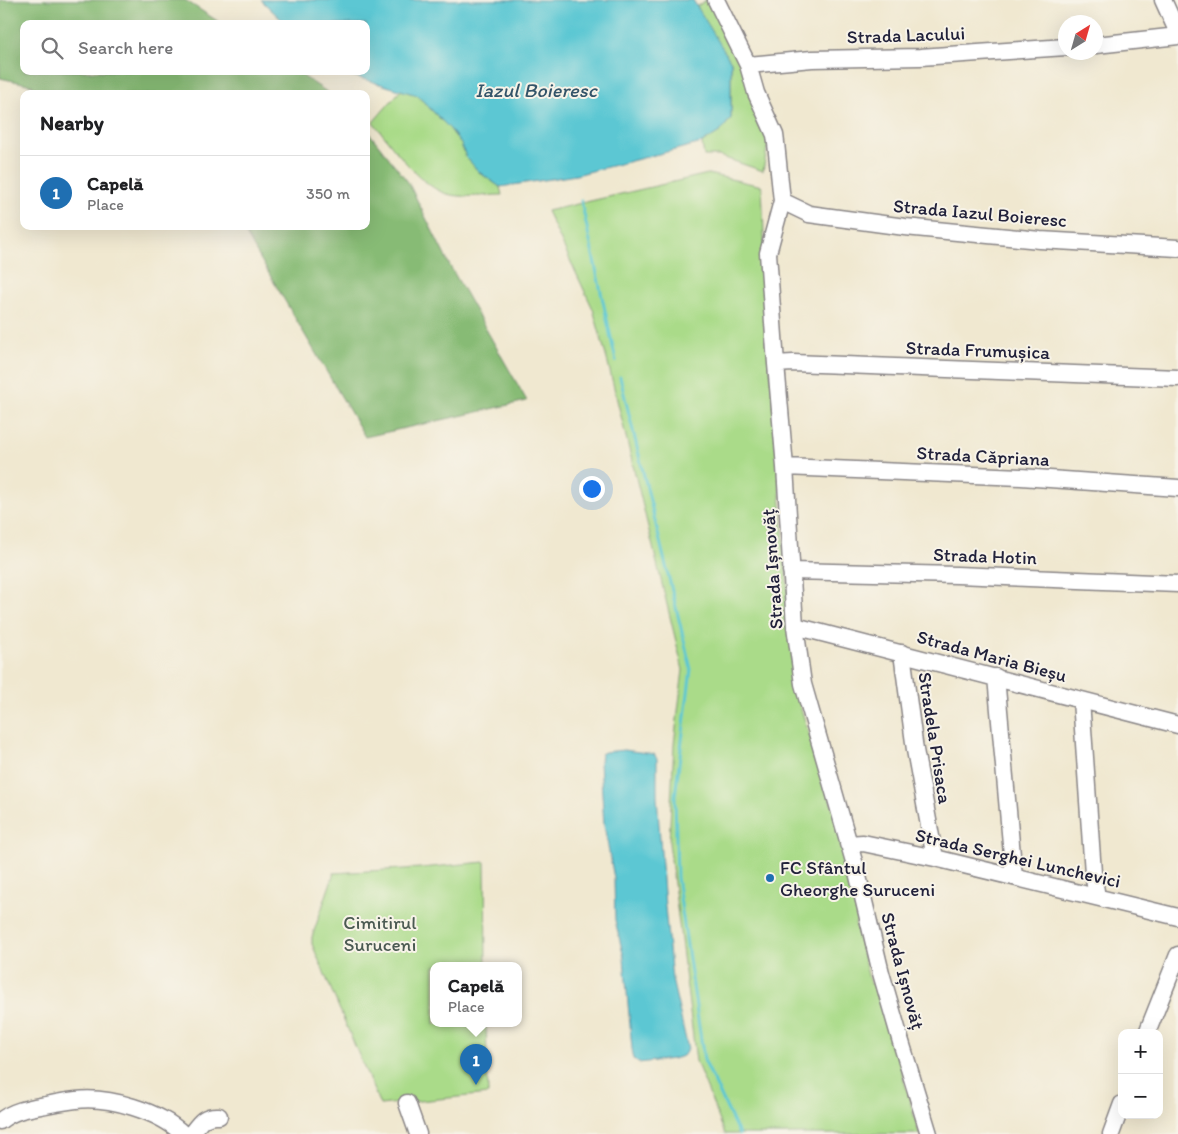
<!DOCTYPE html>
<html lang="en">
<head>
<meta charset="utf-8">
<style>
  :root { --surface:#fff; --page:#f2f2f2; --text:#202124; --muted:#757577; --line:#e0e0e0; --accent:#1f6fb2 }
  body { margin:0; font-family:Itim,sans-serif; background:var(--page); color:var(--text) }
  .controls { position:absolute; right:15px; bottom:15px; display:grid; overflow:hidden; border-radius:10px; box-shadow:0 5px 20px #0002 }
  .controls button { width:45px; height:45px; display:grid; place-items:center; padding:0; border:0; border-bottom:1px solid var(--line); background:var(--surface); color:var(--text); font:25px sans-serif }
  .compass { position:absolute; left:1058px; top:15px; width:45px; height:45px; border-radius:50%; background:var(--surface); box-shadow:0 5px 20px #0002; rotate:37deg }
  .you { position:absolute; left:591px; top:488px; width:18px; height:18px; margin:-12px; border:4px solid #fff; border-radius:50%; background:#1a73e8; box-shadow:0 0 0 8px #1a73e833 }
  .badge { display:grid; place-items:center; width:32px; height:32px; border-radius:50%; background:var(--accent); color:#fff; font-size:16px; font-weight:700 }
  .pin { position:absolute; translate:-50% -41px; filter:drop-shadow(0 1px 2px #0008) }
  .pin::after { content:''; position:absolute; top:26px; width:18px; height:15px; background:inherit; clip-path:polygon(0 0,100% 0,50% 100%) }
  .popup { position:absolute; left:430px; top:962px; width:92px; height:65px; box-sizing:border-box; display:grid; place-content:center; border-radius:10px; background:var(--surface); filter:drop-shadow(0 1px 4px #0005); font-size:16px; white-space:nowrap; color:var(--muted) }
  .popup b { font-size:19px; color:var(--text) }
  .popup::after { content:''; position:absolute; left:50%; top:100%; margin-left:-10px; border:10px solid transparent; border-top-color:var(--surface) }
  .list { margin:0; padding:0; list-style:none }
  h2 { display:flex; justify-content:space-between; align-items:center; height:65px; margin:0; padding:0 20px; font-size:21px }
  h2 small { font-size:16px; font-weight:400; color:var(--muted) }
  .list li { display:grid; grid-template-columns:32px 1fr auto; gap:15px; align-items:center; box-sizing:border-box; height:75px; padding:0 20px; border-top:1px solid var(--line) }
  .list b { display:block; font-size:19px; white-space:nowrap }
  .list p { margin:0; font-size:16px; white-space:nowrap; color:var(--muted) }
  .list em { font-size:16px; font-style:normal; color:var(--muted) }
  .icon { flex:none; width:28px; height:28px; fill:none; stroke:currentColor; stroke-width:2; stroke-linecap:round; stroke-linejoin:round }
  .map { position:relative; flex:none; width:1178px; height:1134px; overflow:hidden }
  .search { position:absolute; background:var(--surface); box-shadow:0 5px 20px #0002; left:20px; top:20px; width:350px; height:55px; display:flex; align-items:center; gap:12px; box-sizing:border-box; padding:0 18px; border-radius:10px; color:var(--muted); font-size:19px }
  .panel { position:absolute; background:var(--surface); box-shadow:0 5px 20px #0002; left:20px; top:90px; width:350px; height:140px; border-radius:10px }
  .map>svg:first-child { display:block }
  .green { fill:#aadb89; stroke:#667e62 }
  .forest { fill:#87bb75; stroke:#546e58 }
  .water { fill:#5bc7d3; stroke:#3e7487 }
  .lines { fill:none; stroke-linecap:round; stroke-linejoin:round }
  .stream { stroke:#5bc7d3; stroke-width:3 }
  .minor-casing { stroke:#898586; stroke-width:19 }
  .minor { stroke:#fff; stroke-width:16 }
  .poi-dot { fill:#1f6fb2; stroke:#f7f3e8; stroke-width:2 }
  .labels { text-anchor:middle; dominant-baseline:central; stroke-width:4; stroke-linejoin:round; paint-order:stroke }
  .street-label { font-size:19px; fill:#22223b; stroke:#f7f3e8 }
  .poi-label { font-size:19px; fill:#22223b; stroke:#f7f3e8; text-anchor:start }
  .park-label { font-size:19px; fill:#4b5a52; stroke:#f7f3e8 }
  .water-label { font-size:20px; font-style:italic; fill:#335469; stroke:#f7f3e8 }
</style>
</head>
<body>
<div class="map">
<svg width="1178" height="1134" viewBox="0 0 1178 1134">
  <rect width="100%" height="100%" fill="#f7f3e8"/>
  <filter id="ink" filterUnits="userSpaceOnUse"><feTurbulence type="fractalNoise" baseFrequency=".02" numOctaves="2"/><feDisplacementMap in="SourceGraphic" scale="10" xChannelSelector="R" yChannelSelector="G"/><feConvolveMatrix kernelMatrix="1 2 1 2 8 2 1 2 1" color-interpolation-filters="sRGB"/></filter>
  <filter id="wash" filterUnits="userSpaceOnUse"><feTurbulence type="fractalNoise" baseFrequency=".0096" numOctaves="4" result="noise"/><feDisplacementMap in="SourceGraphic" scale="20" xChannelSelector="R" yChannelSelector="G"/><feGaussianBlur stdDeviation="1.12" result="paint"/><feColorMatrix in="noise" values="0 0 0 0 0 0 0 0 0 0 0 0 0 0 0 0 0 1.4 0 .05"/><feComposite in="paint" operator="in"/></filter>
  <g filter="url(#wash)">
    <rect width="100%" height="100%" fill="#f0e8d0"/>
    <!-- green -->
    <path class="green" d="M706 0H712L746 72 759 123 769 138 763 171 719 156H704L702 143 721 131 731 118V62L696 7Z
      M401 90 417 95 450 129 461 144 466 157 479 172 500 187 502 195C486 195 467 198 451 195 422 190 391 144 373 122Z
      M708 174 762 186 769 354 796 693 836 818 864 914 855 923 870 983 878 987 919 1133 922 1132 923 1134H725L696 1061 669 843 674 744 683 670 608 363 593 309 547 211Z
      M485 862 486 966H434V1024H486L488 1094 380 1105 312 944V937L334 873 421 868Z"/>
    <!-- forest -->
    <path class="forest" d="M0 0H185L222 24H24V71H295L330 94H37L32 85 0 78Z
      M366 129 408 182 450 266 527 401 365 437 241 226H366Z"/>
    <!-- water -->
    <path class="water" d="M261 0H693L731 62V118L721 131 702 143 576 175 500 187 479 172 466 157 461 144 450 129 417 95 353 76 347 71H366V24H286Z
      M624 750 654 754 657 759V797L665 907 672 979 688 1049 683 1056 673 1059 638 1063 634 1059 632 1049 624 958 615 920 614 878 604 825 600 762 601 754 605 752Z"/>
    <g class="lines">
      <!-- stream -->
      <path class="stream" d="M581 200 616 361
        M620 377 691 669 675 796 677 877 704 1060 739 1134"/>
    </g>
  </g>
  <g filter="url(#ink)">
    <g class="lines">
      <!-- minor casing -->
      <g class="minor-casing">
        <path id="minor" d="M716 0 748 65 756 93 775 135 776 143 782 201 768 253 776 364 785 467 795 626 803 684 857 872 881 973 901 1042 929 1134
          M1163 0 1178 33
          M1096 45 1178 36
          M748 65 812 59 920 57 1066 47
          M782 201 809 214 905 227 1040 240 1178 248
          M776 364 793 363 1178 378
          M785 467 1021 477 1178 488
          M791 571 957 575 1178 584
          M795 626 1178 725
          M902 653 915 750 935 858
          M996 677 1014 877
          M1081 700 1093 873 1097 897
          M848 844 863 843 935 858 1178 917
          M1147 1033 1178 955
          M407 1103 418 1134
          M0 1121C14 1110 29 1108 46 1105 56 1103 66 1101 76 1100 109 1096 159 1111 183 1134
          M191 1134C200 1122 204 1115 219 1116
          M1111 1134 1122 1104"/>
      </g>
      <!-- minor -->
      <use href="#minor" class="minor"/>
    </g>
  </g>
  <!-- markers -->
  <circle class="poi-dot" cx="770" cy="878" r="5"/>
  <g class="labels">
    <!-- street labels -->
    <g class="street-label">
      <text transform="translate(906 35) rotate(-2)">Strada Lacului</text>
      <text transform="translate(980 213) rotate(5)">Strada Iazul Boieresc</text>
      <text transform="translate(978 350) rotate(2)">Strada Frumușica</text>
      <text transform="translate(983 456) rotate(3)">Strada Căpriana</text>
      <text transform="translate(985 556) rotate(2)">Strada Hotin</text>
      <text transform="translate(772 569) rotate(-94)">Strada Ișnovăț</text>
      <text transform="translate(992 656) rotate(15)">Strada Maria Bieșu</text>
      <text transform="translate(935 738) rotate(81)">Stradela Prisaca</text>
      <text transform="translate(1018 858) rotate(13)">Strada Serghei Lunchevici</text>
      <text transform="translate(903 971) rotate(75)">Strada Ișnovăț</text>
    </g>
    <!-- poi labels -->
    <g class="poi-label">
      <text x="780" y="867">FC Sfântul<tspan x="780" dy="22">Gheorghe Suruceni</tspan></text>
    </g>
    <!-- park labels -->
    <g class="park-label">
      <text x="380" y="922">Cimitirul<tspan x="380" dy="22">Suruceni</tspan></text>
    </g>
    <!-- water labels -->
    <g class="water-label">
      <text x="536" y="90">Iazul Boieresc</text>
    </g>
  </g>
</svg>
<div class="controls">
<button>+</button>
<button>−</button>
</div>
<svg class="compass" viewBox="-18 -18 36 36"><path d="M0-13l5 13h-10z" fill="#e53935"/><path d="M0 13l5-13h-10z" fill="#757577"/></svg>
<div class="you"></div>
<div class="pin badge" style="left:476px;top:1085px">1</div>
<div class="popup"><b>Capelă</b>Place</div>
<div class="search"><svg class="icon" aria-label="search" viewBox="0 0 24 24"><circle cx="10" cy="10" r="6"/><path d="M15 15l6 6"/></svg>Search here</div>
<section class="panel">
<h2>Nearby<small></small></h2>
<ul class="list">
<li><span class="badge">1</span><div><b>Capelă</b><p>Place</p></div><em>350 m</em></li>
</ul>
</section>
</div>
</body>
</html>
